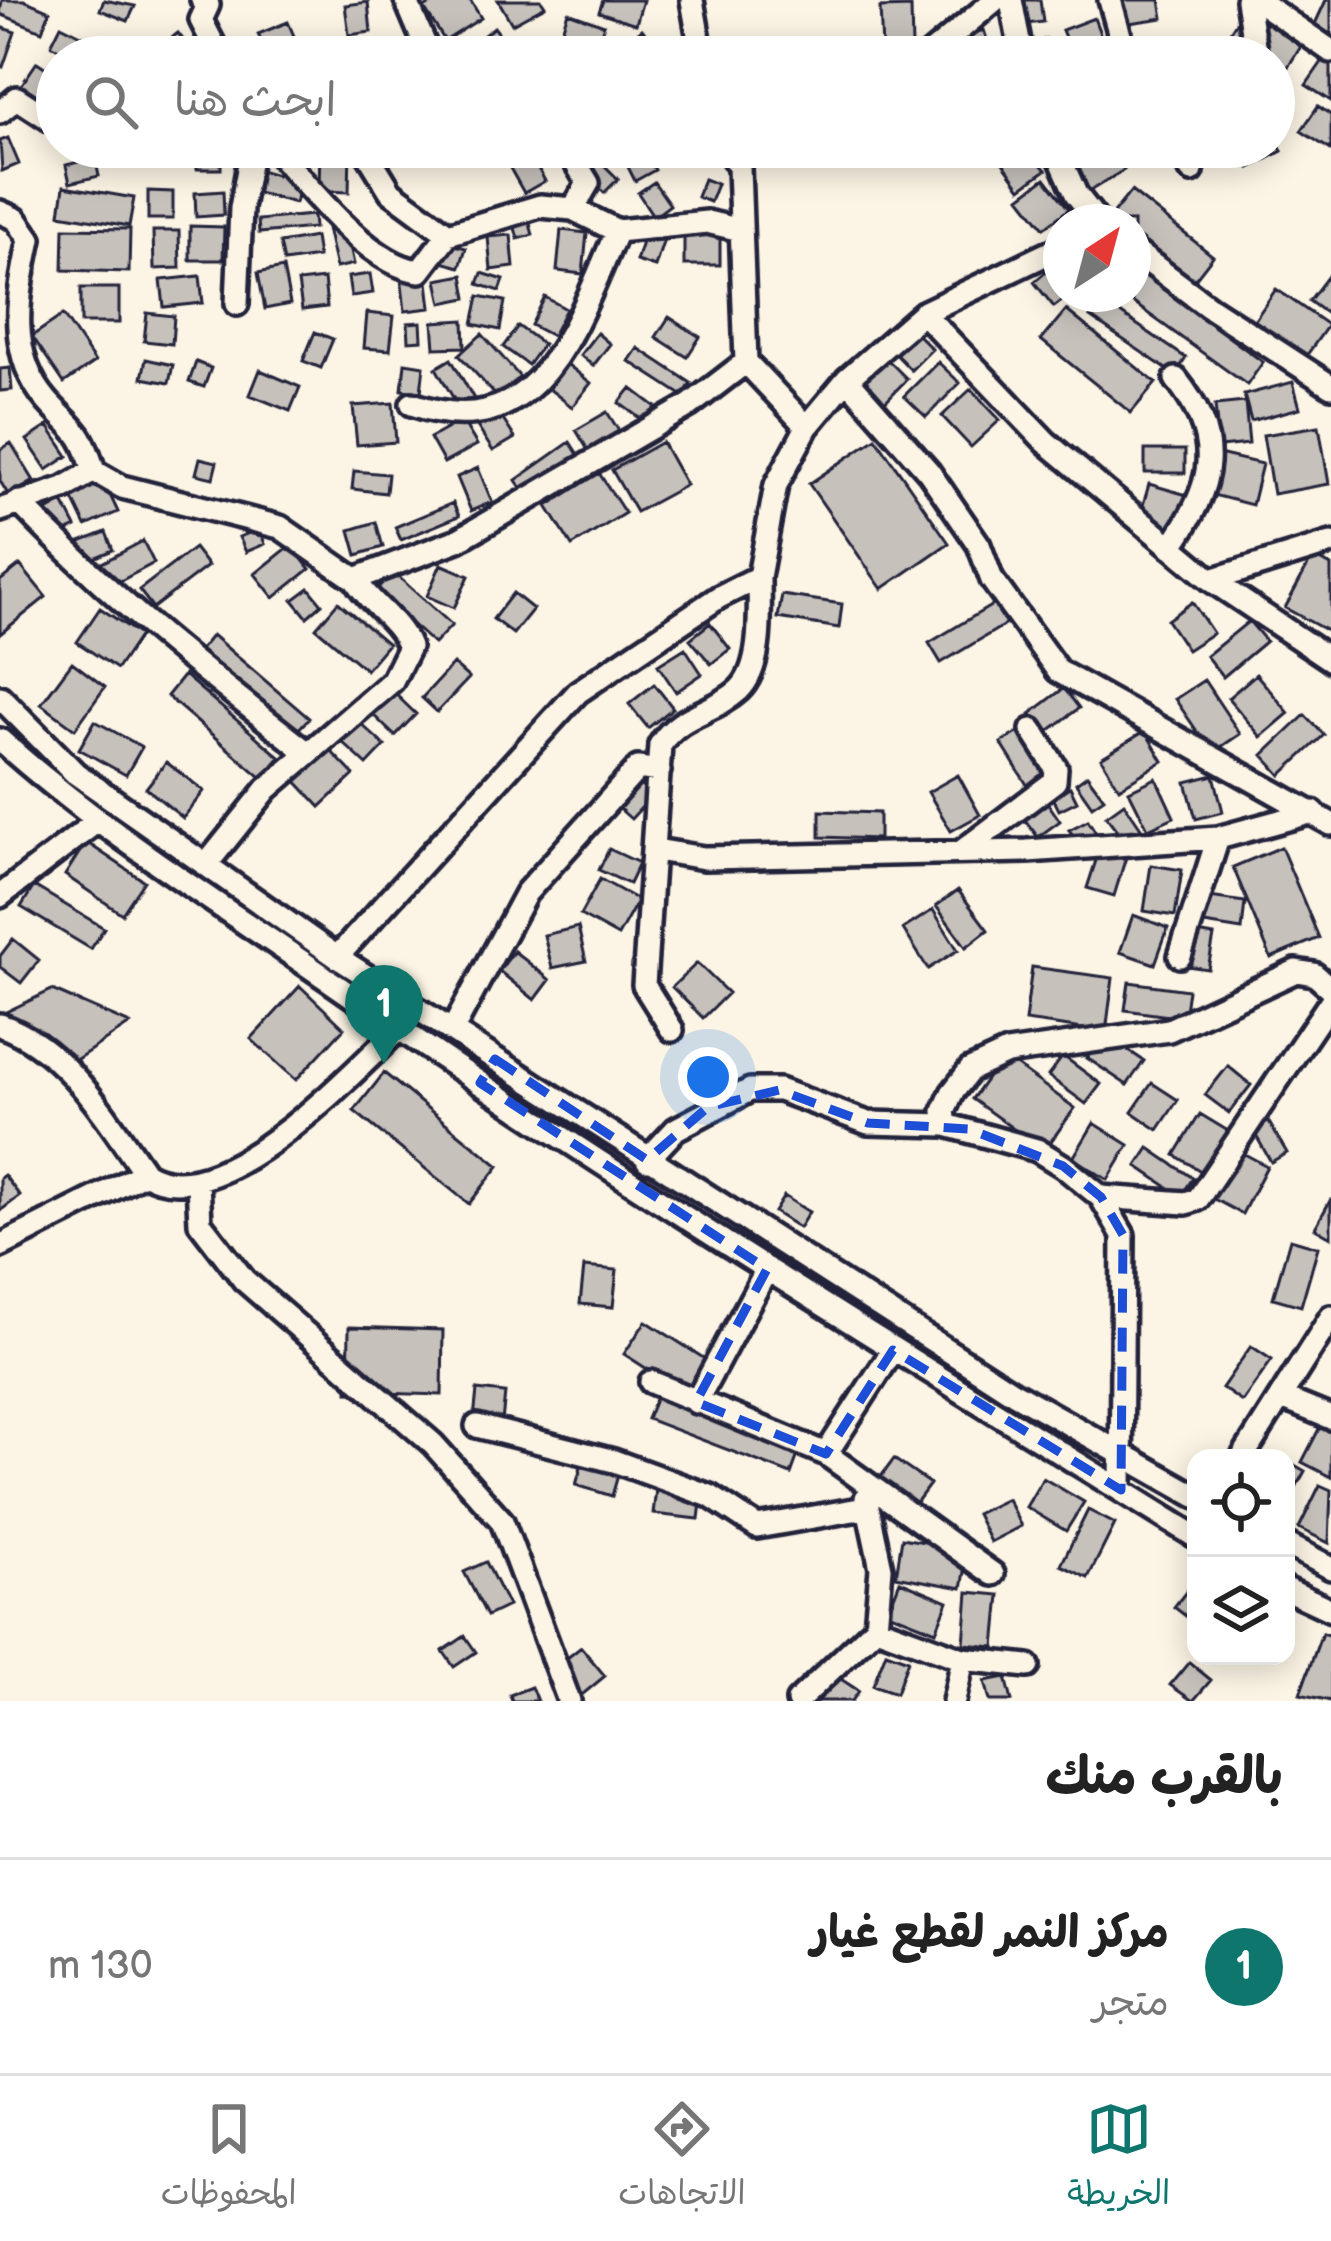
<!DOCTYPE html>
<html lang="ar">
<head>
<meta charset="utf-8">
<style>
  :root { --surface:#fff; --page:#f2f2f2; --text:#222; --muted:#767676; --line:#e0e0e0; --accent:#0f766e }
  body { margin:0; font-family:"Balsamiq Sans","Playpen Sans Arabic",sans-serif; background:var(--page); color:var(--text); direction:rtl }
  .controls { position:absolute; right:36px; bottom:36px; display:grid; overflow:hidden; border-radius:24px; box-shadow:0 6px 30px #0003 }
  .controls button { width:108px; height:108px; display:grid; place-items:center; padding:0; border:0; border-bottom:3px solid var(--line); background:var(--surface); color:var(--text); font:60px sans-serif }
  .compass { position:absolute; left:1043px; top:204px; width:108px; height:108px; border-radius:50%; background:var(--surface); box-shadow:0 6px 30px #0003; rotate:36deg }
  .you { position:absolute; left:708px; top:1077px; width:42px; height:42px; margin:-30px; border:9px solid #fff; border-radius:50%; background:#1a73e8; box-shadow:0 0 0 18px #1a73e833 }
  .badge { display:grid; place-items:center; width:78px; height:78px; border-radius:50%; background:var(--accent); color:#fff; font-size:39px; font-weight:700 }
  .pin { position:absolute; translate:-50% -99px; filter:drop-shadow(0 3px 6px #0008) }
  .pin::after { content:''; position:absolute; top:63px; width:42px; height:36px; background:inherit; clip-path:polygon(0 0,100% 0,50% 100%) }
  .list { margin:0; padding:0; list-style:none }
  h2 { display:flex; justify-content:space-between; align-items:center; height:156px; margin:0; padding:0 48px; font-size:51px }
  h2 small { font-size:39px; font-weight:400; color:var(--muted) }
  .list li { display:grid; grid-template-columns:78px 1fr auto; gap:36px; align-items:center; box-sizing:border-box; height:216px; padding:0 48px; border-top:3px solid var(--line) }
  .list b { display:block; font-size:45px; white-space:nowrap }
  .list p { margin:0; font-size:39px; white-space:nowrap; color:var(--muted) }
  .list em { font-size:39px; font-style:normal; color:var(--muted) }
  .icon { flex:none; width:66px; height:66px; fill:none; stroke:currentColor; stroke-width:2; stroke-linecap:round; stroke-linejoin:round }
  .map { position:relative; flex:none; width:1331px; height:1701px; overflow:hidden; direction:ltr }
  .search { position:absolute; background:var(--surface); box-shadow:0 6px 30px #0003; left:36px; right:36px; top:36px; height:132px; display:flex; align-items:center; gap:30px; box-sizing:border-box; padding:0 42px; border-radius:66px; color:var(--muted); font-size:45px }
  .sheet { height:372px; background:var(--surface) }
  nav { display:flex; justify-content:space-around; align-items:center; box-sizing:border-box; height:168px; border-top:3px solid var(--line); background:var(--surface); font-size:33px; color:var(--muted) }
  nav a { display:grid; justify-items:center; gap:6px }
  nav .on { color:var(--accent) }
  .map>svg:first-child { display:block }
  .building { fill:#c6c1bb; stroke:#22223b; stroke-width:3 }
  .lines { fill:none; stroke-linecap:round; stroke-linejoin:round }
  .minor-casing { stroke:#22223b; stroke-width:30 }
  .minor { stroke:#fcf5e5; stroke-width:21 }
  .marked { fill:none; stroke:#1d4ed8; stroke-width:9; stroke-dasharray:24 15; stroke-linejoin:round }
</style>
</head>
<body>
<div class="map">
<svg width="1331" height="1701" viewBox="0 0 1331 1701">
  <rect width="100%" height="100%" fill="#fcf5e5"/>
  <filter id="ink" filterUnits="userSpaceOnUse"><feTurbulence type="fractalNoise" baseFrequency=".00833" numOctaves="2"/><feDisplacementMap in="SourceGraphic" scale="24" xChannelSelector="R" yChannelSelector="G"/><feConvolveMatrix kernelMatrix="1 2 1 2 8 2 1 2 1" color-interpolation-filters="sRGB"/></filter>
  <g filter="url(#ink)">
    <!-- building -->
    <path class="building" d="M2 0H24L50 11 42 31 0 14Z
      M104 0 135 6 128 21 100 10Z
      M438 0H470L481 18 445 41 424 8Z
      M498 0H541L545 6 512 24Z
      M603 0H643L636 24 599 12Z
      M1014 0H1040L1043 22 1017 25Z
      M1118 0H1160L1163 18 1122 24Z
      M1326 0H1331V34L1314 26Z
      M368 2 371 32 349 35 345 5Z
      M911 7 912 48 882 49 880 8Z
      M1245 8 1302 45 1282 76 1274 70V57H1253L1225 39Z
      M568 12 604 25 596 46 561 33Z
      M1094 18 1109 57H1073L1062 30Z
      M288 22 297 43 267 55 258 34Z
      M61 25 97 43 90 57H75L51 45Z
      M0 27 15 32 3 67 0 65Z
      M494 27 517 57H456Z
      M642 29 661 54 657 57H644L629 39Z
      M984 30 991 52 964 57 958 38Z
      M178 33 191 50 173 57 163 45Z
      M1046 39 1051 57H1022L1019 48Z
      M614 41 628 57H597Z
      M1324 59 1331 64V101L1306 85Z
      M37 62 57 75V102L48 114 16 93Z
      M1318 106 1331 115V150L1301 131Z
      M1274 135 1282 151 1250 168 1238 147H1274Z
      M8 138 19 164 2 171 0 141Z
      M320 147H350L349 192 319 191Z
      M513 147H526L545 181 524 193 502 154Z
      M1026 147 1046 170 1021 188 1003 163Z
      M1089 147H1110L1124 170 1088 192 1068 160Z
      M644 149 655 170 635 181 624 159Z
      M197 153H221V169H197Z
      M95 158 99 176 70 183 66 165Z
      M599 160 618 179 604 193 585 174Z
      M256 169 301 182 295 203 250 191Z
      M1045 178 1069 209 1044 228 1020 197Z
      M704 179 717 184 710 202 697 197Z
      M654 182 670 205 654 217 638 193Z
      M64 186 134 198 129 226 60 214Z
      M148 191 173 192V219H148Z
      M223 191 224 215 196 217 195 193Z
      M1131 191 1213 256 1189 287 1133 243V222H1106Z
      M526 209 533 235 518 239 511 213Z
      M313 215 314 228 259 233 258 220Z
      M648 223 667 230 655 267 636 261Z
      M684 223H720V265H684Z
      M345 224 354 264 336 268 327 228Z
      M190 226 224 227 223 260H190Z
      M64 228 130 229 129 272 63 270Z
      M561 230 587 233 583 274 557 271Z
      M153 231H179L180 268 154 269Z
      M511 235 514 267 491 270 488 237Z
      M315 237 318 257 284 262 280 243Z
      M444 242 466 248 460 267 438 261Z
      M1061 259V294H1071L1054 307 1034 282Z
      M1133 267 1263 362 1247 385 1121 294H1133Z
      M283 268 290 304 265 309 258 273Z
      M1331 272V317L1309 301Z
      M427 273 431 308 405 311 401 276Z
      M482 273 504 280 500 291 478 284Z
      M370 274 373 293 351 296 348 277Z
      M463 275 467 298 442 303 437 280Z
      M200 276 203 303 164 307 161 280Z
      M324 279 327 307 302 310 298 282Z
      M81 288H119V323H81Z
      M1276 289 1328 325 1302 362 1250 327Z
      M479 296 505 301 500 330 473 324Z
      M545 297 566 309 552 336 531 325Z
      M1101 300 1186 358 1175 375 1090 317Z
      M1066 310 1156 383 1131 413 1041 340Z
      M147 313 174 316 172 344 144 341Z
      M367 313 394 316 390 350 364 348Z
      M63 315 95 362 64 383 32 336Z
      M669 317 700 337 687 357 656 337Z
      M464 320 465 347 435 348 433 322Z
      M421 322 422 340 409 341 408 323Z
      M518 326 543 344 528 365 503 347Z
      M909 326 932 349 911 370 888 346Z
      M315 332 333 339 321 368 303 361Z
      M597 333 610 344 593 366 580 355Z
      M482 334 520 377 497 397 459 355Z
      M871 343 907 379 875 412 839 376Z
      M638 348 691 383 683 396 629 361Z
      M146 359 173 365 169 383 142 378Z
      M451 359 474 399 459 408 436 368Z
      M563 361 591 383 572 407 544 385Z
      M196 362 211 368 204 387 189 382Z
      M938 362 960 383 926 417 904 396Z
      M405 363 424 366 421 392 402 390Z
      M10 368 12 390 0 391V369Z
      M260 370 300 387 290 411 250 395Z
      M1293 382 1300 408 1251 421 1244 395Z
      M631 388 656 407 645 422 619 403Z
      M971 389 1000 420 971 447 942 416Z
      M490 400 515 438 493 451 469 414Z
      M1245 402 1249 444 1219 447 1215 405Z
      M393 403 396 442 357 445 353 406Z
      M607 412 619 431 588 450 576 430Z
      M462 420 477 445 444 463 430 438Z
      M48 426 68 456 47 470 27 440Z
      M1319 426 1329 484 1273 494 1263 435Z
      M876 438 949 543 882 589 809 484Z
      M570 442 583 462 529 499 516 480Z
      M662 442 686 485 636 512 612 470Z
      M11 443 34 481 9 496 0 481V450Z
      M1145 450H1185V473H1145Z
      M1219 454 1262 464 1252 505 1209 494Z
      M200 458 217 462 213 478 196 474Z
      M478 468 492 502 471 511 457 477Z
      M354 471 388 474 386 493 352 489Z
      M599 473 625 513 572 546 547 506Z
      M103 480 118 512 86 526 71 495Z
      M1149 484 1187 495 1177 530 1139 519Z
      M63 502 76 527 58 536 45 512Z
      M453 503 459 516 401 540 395 527Z
      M376 522 383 547 357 555 350 530Z
      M259 529 265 544 246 552 239 537Z
      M106 532 113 550 87 561 80 542Z
      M143 541 154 563 111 586 100 564Z
      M291 545 310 569 274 598 255 574Z
      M194 548 208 566 153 608 139 590Z
      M1313 556 1331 566V633L1285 608Z
      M441 564 469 576 454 608 427 596Z
      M20 565 46 597 0 634V581Z
      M393 572 452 625 434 644 375 591Z
      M309 588 322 604 307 617 293 600Z
      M513 593 533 609 513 634 493 619Z
      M782 595 842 604 839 628 778 618Z
      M338 602 388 644 366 670 316 628Z
      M1192 602 1213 633 1187 650 1167 620Z
      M994 604 1006 624 941 663 929 643Z
      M100 608 140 635 117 669 77 642Z
      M1249 621 1266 641 1223 677 1206 656Z
      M710 623 730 649 711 664 690 639Z
      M212 635 309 718 295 733 199 651Z
      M685 648 702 674 676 692 658 665Z
      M72 662 105 687 75 729 41 704Z
      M453 664 469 678 437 712 422 698Z
      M1256 674 1289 713 1261 737 1228 698Z
      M184 675 280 757 262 778 167 696Z
      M1204 680 1240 734 1212 753 1175 699Z
      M654 684 673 708 648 728 629 704Z
      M388 687 416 714 395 736 367 709Z
      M1064 688 1079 708 1045 734 1030 714Z
      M1305 715 1324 735 1281 775 1263 755Z
      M95 721 142 747 126 775 79 749Z
      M358 721 385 746 367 765 340 740Z
      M1024 729 1052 773 1029 788 1001 743Z
      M1145 731 1163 761 1119 788 1101 758Z
      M326 746 354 775 320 807 293 778Z
      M166 762 204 791 183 818 146 788Z
      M958 775 980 815 951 831 928 792Z
      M1087 775 1104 798 1092 806 1076 783Z
      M1214 775 1223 812 1196 819 1186 782Z
      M1156 778 1174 817 1148 829 1129 791Z
      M634 780 652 796 631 819 613 803Z
      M1070 787 1077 801 1059 810 1052 796Z
      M1047 802 1060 821 1038 837 1024 819Z
      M1124 803 1141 828 1124 840 1106 816Z
      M820 811 879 813V839L820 837Z
      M1088 820 1098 836 1082 845 1069 830Z
      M86 842 144 881 122 914 65 875Z
      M1281 847 1319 938 1271 958 1233 867Z
      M1100 848 1126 857 1114 896 1087 888Z
      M609 849 639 863 629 884 599 870Z
      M1151 865 1182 870 1175 916 1144 911Z
      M600 879 638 900 618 936 580 915Z
      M34 886 104 928 91 949 21 907Z
      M958 890 988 930 966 947 936 906Z
      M1202 896 1245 902 1242 930 1198 923Z
      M933 910 958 950 928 969 903 929Z
      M1133 915 1168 928 1155 964 1120 952Z
      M578 927 586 961 552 968 544 935Z
      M1192 932 1214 936 1208 969 1187 966Z
      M13 939 39 960 21 983 0 967V956Z
      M514 951 550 980 535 1000 499 971Z
      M697 963 728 993 703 1018 672 987Z
      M1032 967 1113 978 1106 1032 1025 1021Z
      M1129 982 1188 990 1184 1018 1125 1010Z
      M300 986 344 1028 296 1080 251 1039Z
      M52 990 130 1024 74 1061 6 1012Z
      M1104 1034 1144 1061 1127 1085 1087 1058Z
      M1003 1056 1075 1108 1044 1151 972 1099Z
      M1063 1056 1101 1084 1086 1104 1048 1076Z
      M1228 1066 1251 1085 1229 1113 1205 1095Z
      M384 1073 499 1166 469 1204 354 1111Z
      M1152 1083 1178 1100 1158 1130 1132 1112Z
      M1200 1114 1233 1134 1207 1175 1175 1155Z
      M1267 1119 1287 1153 1271 1162 1251 1127Z
      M1094 1123 1129 1145 1108 1180 1073 1158Z
      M1149 1148 1193 1178 1181 1196 1137 1166Z
      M1237 1150 1267 1166 1242 1214 1212 1198Z
      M4 1175 20 1196 0 1211V1178Z
      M784 1196 809 1212 799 1228 774 1212Z
      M1331 1199V1237L1315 1228Z
      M1290 1239 1318 1247 1301 1306 1273 1298Z
      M584 1267 617 1270 613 1307 580 1304Z
      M646 1321 708 1361 686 1394 624 1354Z
      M349 1327 443 1330 442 1395 348 1392Z
      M1251 1346 1272 1360 1242 1402 1222 1388Z
      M477 1390 505 1393 502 1422 474 1419Z
      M656 1397 799 1452 791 1474 647 1419Z
      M1320 1427 1331 1432V1477L1302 1462Z
      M894 1459 930 1484 913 1507 877 1482Z
      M1286 1460 1305 1471 1286 1505Z
      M582 1464 618 1475 612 1496 576 1485Z
      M1043 1478 1084 1502 1066 1531 1026 1507Z
      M1320 1485 1331 1490 1329 1543 1299 1528Z
      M656 1489 702 1494 699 1519 653 1514Z
      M1007 1499 1021 1526 990 1542 976 1514Z
      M1088 1510 1115 1524 1088 1578 1061 1565Z
      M902 1538 969 1550 962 1588 896 1576Z
      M486 1562 508 1606 487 1616 464 1572Z
      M1196 1579V1624L1174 1607Z
      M900 1581 948 1601 936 1631 888 1612Z
      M968 1592 1000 1595 995 1647 964 1644Z
      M1322 1633 1331 1636V1701L1300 1694Z
      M465 1636 476 1652 454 1667 443 1651Z
      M581 1647 605 1676 577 1699 552 1670Z
      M886 1652 908 1660 896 1693 873 1685Z
      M1189 1662 1211 1680 1193 1701 1170 1685Z
      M827 1670 859 1691 852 1701H806Z
      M1006 1677 1012 1701H990L985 1681Z
      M531 1687 537 1701H512L510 1695Z"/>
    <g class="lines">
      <!-- minor casing -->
      <g class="minor-casing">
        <path id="minor" d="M202 0 208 5 201 20 220 57
          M406 0 430 57
          M692 0 702 57
          M1011 0 1022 57
          M1110 0 1126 57
          M1247 0 1256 57
          M1257 0 1331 51
          M703 50 753 57
          M927 57 995 0
          M0 112 17 98 57 124
          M1274 112 1275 115
          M273 147C307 185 369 266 420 271L448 234 540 206 573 209 617 231 707 222 741 230
          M566 147 588 183 573 209
          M1055 147 1076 194 1098 222
          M1173 147 1192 171
          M364 148 391 192 448 234
          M0 212 16 219 30 239C18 296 6 354 48 402 75 432 81 428 94 471
          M1133 250 1209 307 1331 386
          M237 304 241 208 252 147
          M923 313 1046 442 1211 580 1331 660
          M746 362 807 427
          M847 379 929 472 979 545 992 580 1058 671 1331 824
          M412 404C541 449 576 323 617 231
          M19 502C108 596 207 674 308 753
          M0 510 64 488 94 471 122 487 280 527 355 579 458 540 690 405 746 362 739 167 726 147
          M1171 547C1214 486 1225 440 1176 379
          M1211 580 1331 543
          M0 697 75 773 337 957 1014 1393 1196 1496
          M0 740C102 832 218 903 330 981 612 1177 905 1356 1196 1537
          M656 850 704 858 1027 851 1218 838 1313 812
          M961 852 1055 781 1056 768 1032 730
          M206 865 267 789 392 681 409 647C398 619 370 605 355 579
          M0 896 96 822
          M1180 956 1218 838
          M337 957 578 692 719 597 759 577 776 485 807 427 847 379 923 313 1061 247
          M0 1025C66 1048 107 1119 145 1173
          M672 1030 644 985 660 745C680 713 714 713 739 690 764 666 759 609 759 577
          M452 1031 526 893 638 768 659 771
          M647 1160 676 1129 750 1090H779L868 1123 946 1125
          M198 1182 200 1223 244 1280 433 1444 502 1521 569 1701
          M1101 1197 1186 1203 1198 1199 1331 1001
          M0 1246 145 1173C218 1219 348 1076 399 1029
          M651 1382 826 1454 993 1574
          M1282 1398 1331 1418
          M696 1402 767 1269
          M477 1426 614 1461 710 1496 757 1527 865 1508
          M826 1454 893 1350
          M1242 1458 1331 1317
          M1121 1490 1123 1235 1101 1197 1063 1166 1037 1150 946 1125 944 1111 952 1093 970 1070 1007 1053 1169 1030 1296 971 1314 974 1331 989
          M1286 1544 1331 1568
          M1286 1589 1331 1610
          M876 1627 963 1659 1028 1666
          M798 1701 876 1627 881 1568 866 1498
          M954 1701 963 1659"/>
      </g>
      <!-- minor -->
      <use href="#minor" class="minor"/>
    </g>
  </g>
  <!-- marked area -->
  <path class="marked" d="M495 1059 647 1160 708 1107 779 1090 868 1123 969 1129 1063 1166 1101 1197 1123 1235 1121 1490 893 1350 826 1454 696 1402 767 1269 480 1083Z"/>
</svg>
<div class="controls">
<button><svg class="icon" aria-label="locate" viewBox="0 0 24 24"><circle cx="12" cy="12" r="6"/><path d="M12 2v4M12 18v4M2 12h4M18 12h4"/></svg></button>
<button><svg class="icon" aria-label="layers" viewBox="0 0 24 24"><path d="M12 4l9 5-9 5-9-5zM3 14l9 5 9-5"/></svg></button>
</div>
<svg class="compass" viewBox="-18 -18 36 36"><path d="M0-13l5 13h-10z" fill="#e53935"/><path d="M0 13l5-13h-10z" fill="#767676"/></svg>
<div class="you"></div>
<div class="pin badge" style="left:384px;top:1064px">1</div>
<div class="search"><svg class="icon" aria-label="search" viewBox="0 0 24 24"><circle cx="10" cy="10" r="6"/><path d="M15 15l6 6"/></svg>ابحث هنا</div>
</div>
<section class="sheet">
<h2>بالقرب منك<small></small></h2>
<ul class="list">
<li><span class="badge">1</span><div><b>مركز النمر لقطع غيار</b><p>متجر</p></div><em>130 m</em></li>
</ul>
</section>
<nav>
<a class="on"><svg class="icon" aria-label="map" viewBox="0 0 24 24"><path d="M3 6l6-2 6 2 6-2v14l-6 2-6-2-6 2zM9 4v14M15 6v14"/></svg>الخريطة</a>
<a><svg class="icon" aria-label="directions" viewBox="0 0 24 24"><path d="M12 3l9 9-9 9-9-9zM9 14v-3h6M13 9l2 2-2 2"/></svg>الاتجاهات</a>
<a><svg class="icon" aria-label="saved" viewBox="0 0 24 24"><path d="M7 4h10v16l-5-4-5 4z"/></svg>المحفوظات</a>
</nav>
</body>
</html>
